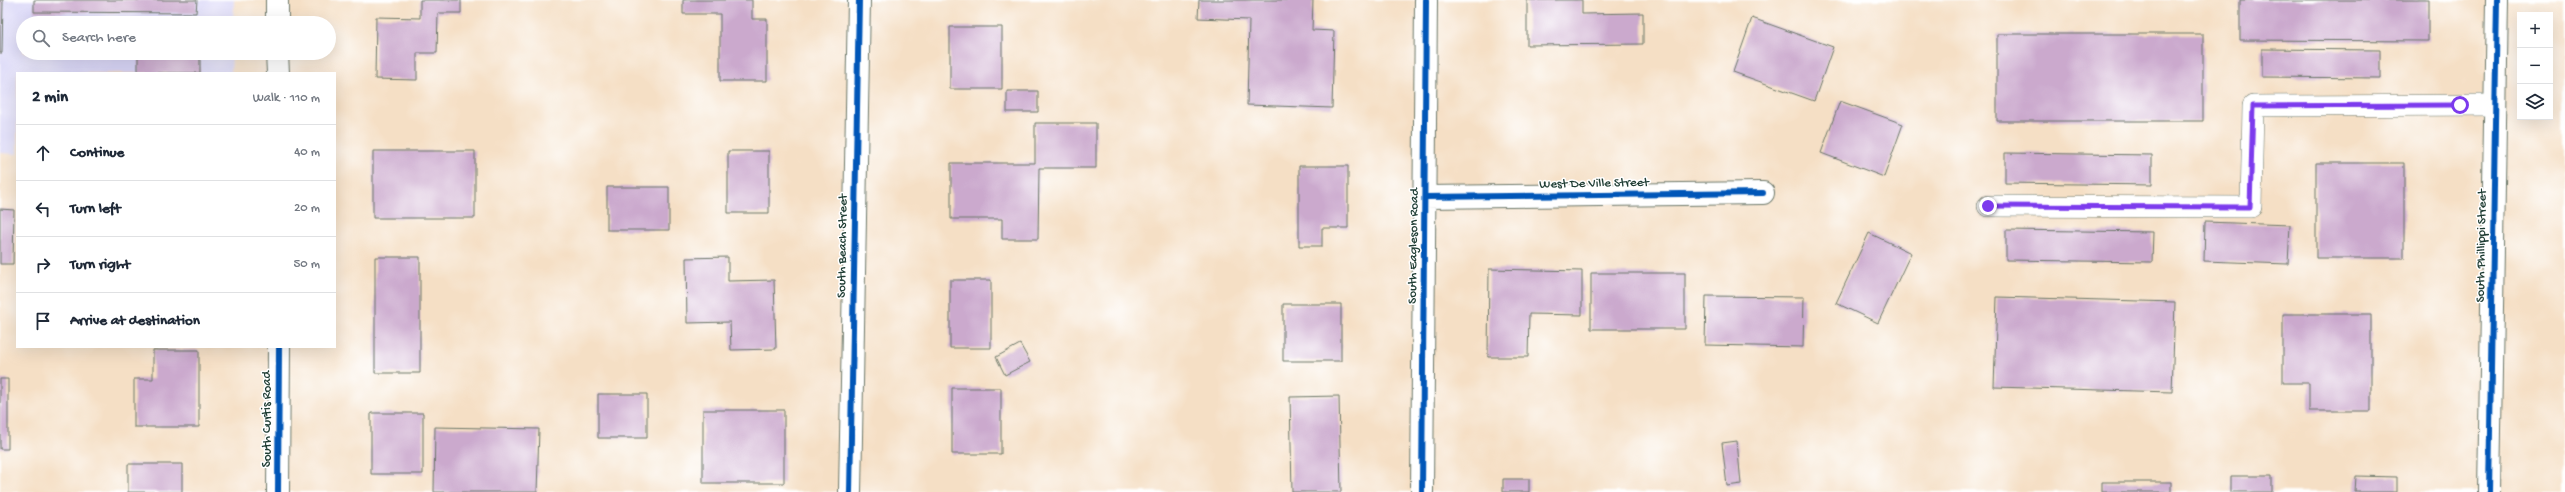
<!DOCTYPE html>
<html lang="en">
<head>
<meta charset="utf-8">
<style>
  :root { --surface:#fff; --page:#f6f6f7; --text:#1f2937; --muted:#747a83; --line:#e0e1e3 }
  body { margin:0; font-family:"Gochi Hand",sans-serif; background:var(--page); color:var(--text) }
  .controls { position:absolute; right:12px; top:12px; display:grid; overflow:hidden; border-radius:0px; box-shadow:0 4px 16px #0002 }
  .controls button { width:36px; height:36px; display:grid; place-items:center; padding:0; border:0; border-bottom:1px solid var(--line); background:var(--surface); color:var(--text); font:20px sans-serif }
  .stop { position:absolute; width:12px; height:12px; margin:-9px; border:3px solid #7c3aed; border-radius:50%; background:#fff }
  .stop.end { background:#7c3aed; border-color:#fff; box-shadow:0 1px 4px #0008 }
  .list { margin:0; padding:0; list-style:none }
  h2 { display:flex; justify-content:space-between; align-items:center; height:52px; margin:0; padding:0 16px; font-size:17px }
  h2 small { font-size:13px; font-weight:400; color:var(--muted) }
  .list li { display:grid; grid-template-columns:26px 1fr auto; gap:12px; align-items:center; box-sizing:border-box; height:56px; padding:0 16px; border-top:1px solid var(--line) }
  .list b { display:block; font-size:15px; white-space:nowrap }
  .list em { font-size:13px; font-style:normal; color:var(--muted) }
  .icon { flex:none; width:22px; height:22px; fill:none; stroke:currentColor; stroke-width:2; stroke-linecap:round; stroke-linejoin:round }
  .map { position:relative; flex:none; width:2565px; height:492px; overflow:hidden }
  .search { position:absolute; background:var(--surface); box-shadow:0 4px 16px #0002; left:16px; top:16px; width:320px; height:44px; display:flex; align-items:center; gap:10px; box-sizing:border-box; padding:0 14px; border-radius:22px; color:var(--muted); font-size:15px }
  .panel { position:absolute; background:var(--surface); box-shadow:0 4px 16px #0002; left:16px; top:72px; width:320px; height:276px; border-radius:0px }
  .map>svg:first-child { display:block }
  .built { fill:#d9d6f7 }
  .building { fill:#cba9cd }
  .lines { fill:none; stroke-linecap:round; stroke-linejoin:round }
  .service-casing { stroke:#6a7667; stroke-width:22 }
  .minor-casing { stroke:#6a7667; stroke-width:24 }
  .tertiary-casing { stroke:#6a7667; stroke-width:24 }
  .secondary-casing { stroke:#6a7667; stroke-width:24 }
  .service { stroke:#fff; stroke-width:21 }
  .minor { stroke:#fff; stroke-width:22 }
  .tertiary { stroke:#fff; stroke-width:22 }
  .secondary { stroke:#fff; stroke-width:22 }
  .cycleway-casing { stroke:#fff; stroke-width:8 }
  .cycleway { stroke:#0057b8; stroke-width:6 }
  .route { stroke:#7c3aed; stroke-width:5 }
  .labels { text-anchor:middle; dominant-baseline:central; stroke-width:3; stroke-linejoin:round; paint-order:stroke }
  .street-label { font-size:13px; fill:#1f3d34; stroke:#fff }
</style>
</head>
<body>
<div class="map">
<svg width="2565" height="492" viewBox="0 0 2565 492">
  <rect width="100%" height="100%" fill="#fff"/>
  <filter id="ink" filterUnits="userSpaceOnUse"><feTurbulence type="fractalNoise" baseFrequency=".025" numOctaves="2"/><feDisplacementMap in="SourceGraphic" scale="8" xChannelSelector="R" yChannelSelector="G"/><feConvolveMatrix kernelMatrix="1 2 1 2 8 2 1 2 1" color-interpolation-filters="sRGB"/></filter>
  <filter id="wash" filterUnits="userSpaceOnUse"><feTurbulence type="fractalNoise" baseFrequency=".012" numOctaves="4" result="noise"/><feDisplacementMap in="SourceGraphic" scale="16" xChannelSelector="R" yChannelSelector="G"/><feGaussianBlur stdDeviation="0.9" result="paint"/><feColorMatrix in="noise" values="0 0 0 0 0 0 0 0 0 0 0 0 0 0 0 0 0 1.4 0 .05"/><feComposite in="paint" operator="in"/></filter>
  <g filter="url(#wash)">
    <rect width="100%" height="100%" fill="#f5dfc5"/>
    <!-- built -->
    <path class="built" d="M0 0H234L233 23H23V53H232L231 73H17V154L0 153Z"/>
    <g id="blocks">
      <!-- building -->
      <path class="building" d="M0 0H3L2 53H0Z
        M34 0H197L196 13 34 12Z
        M420 0H461V13H438L437 53H417V80L375 79 376 17 420 18Z
        M683 0H752V19H767V81H720V14H683Z
        M1199 0H1313L1312 30 1334 31 1332 108 1247 105 1249 20 1198 18Z
        M1527 0H1582V14L1643 13V44L1527 45Z
        M2240 0H2428V41L2240 40Z
        M1752 18 1833 47 1814 101 1733 72Z
        M950 27H1002V89H950Z
        M1997 34H2203V121H1997Z
        M2262 49 2380 50V78L2262 77Z
        M138 53H200V73H138Z
        M1007 91H1038V112H1007Z
        M1840 101 1903 124 1884 177 1821 153Z
        M1035 123H1096V168H1039L1038 239H1002V219H951V163H1035Z
        M373 151H475V218H373Z
        M728 151H769V213H728Z
        M2005 153 2152 155V185L2005 183Z
        M2316 163H2404V258H2316Z
        M1299 166H1348V228H1322V246H1299Z
        M607 187H669V230H607Z
        M0 209 14 210 13 264H0Z
        M2205 222 2290 225 2288 264 2204 261Z
        M2006 230 2153 232 2152 262 2006 260Z
        M1869 233 1911 253 1878 323 1836 303Z
        M375 257H420V373H375Z
        M728 257V281L774 280 776 349 731 350 730 322 687 323 686 258Z
        M1489 269 1582 271V315L1529 314 1528 357H1488Z
        M1591 273H1685V329H1591Z
        M950 280H991V348H950Z
        M1706 296 1804 297 1803 347 1705 345Z
        M1997 297 2175 302 2172 392 1994 387Z
        M1283 304H1341V361H1283Z
        M2283 314H2371V411H2309V383H2283Z
        M1020 344 1030 362 1005 375 996 357Z
        M153 350H199V427H134V379H153Z
        M0 379H8V449H0Z
        M952 388H1001V454H952Z
        M598 394H647V438H598Z
        M1339 396 1341 492H1292L1290 397Z
        M703 410H784V483H703Z
        M371 413H423V474H371Z
        M435 427 539 429 537 492H434Z
        M1737 441 1741 484 1727 486 1722 443Z
        M128 464H182V492H128Z
        M2231 476H2272V492H2231Z
        M2356 476 2397 477V492H2355Z
        M1503 479H1529V492H1503Z
        M2102 482H2171V492H2102Z"/>
    </g>
  </g>
  <g filter="url(#ink)">
    <use href="#blocks" fill-opacity="0" stroke="#6a7667" stroke-width="1"/>
    <g class="lines">
      <!-- service casing -->
      <g class="service-casing">
        <path id="service" d="M1988 206 2251 207 2253 106 2495 105"/>
      </g>
      <!-- minor casing -->
      <g class="minor-casing">
        <path id="minor" d="M1425 197 1763 193
          M850 492 859 0
          M1422 492 1426 0"/>
      </g>
      <!-- tertiary casing -->
      <g class="tertiary-casing">
        <path id="tertiary" d="M2489 492 2497 0"/>
      </g>
      <!-- secondary casing -->
      <g class="secondary-casing">
        <path id="secondary" d="M277 0V23
          M277 53 278 73
          M278 492 279 347"/>
      </g>
      <!-- service -->
      <use href="#service" class="service"/>
      <!-- minor -->
      <use href="#minor" class="minor"/>
      <!-- tertiary -->
      <use href="#tertiary" class="tertiary"/>
      <!-- secondary -->
      <use href="#secondary" class="secondary"/>
      <!-- cycleway casing -->
      <g class="cycleway-casing">
        <path id="cycleway" d="M1425 197 1763 193
          M278 492 279 347
          M850 492 859 0
          M1422 492 1426 0
          M2489 492 2497 0"/>
      </g>
      <!-- cycleway -->
      <use href="#cycleway" class="cycleway"/>
    </g>
  </g>
  <g class="lines" filter="url(#ink)">
    <!-- route -->
    <path class="route" d="M1988 206 2250 207 2253 106 2460 105"/>
  </g>
  <g class="labels">
    <!-- street labels -->
    <g class="street-label">
      <text transform="translate(1594 184) rotate(-1)">West De Ville Street</text>
      <text transform="translate(843 246) rotate(-89)">South Beach Street</text>
      <text transform="translate(1414 246) rotate(-89)">South Eagleson Road</text>
      <text transform="translate(2482 246) rotate(-89)">South Phillippi Street</text>
      <text transform="translate(267 419) rotate(-90)">South Curtis Road</text>
    </g>
  </g>
</svg>
<div class="controls">
<button>+</button>
<button>−</button>
<button><svg class="icon" aria-label="layers" viewBox="0 0 24 24"><path d="M12 4l9 5-9 5-9-5zM3 14l9 5 9-5"/></svg></button>
</div>
<div class="stop" style="left:2460px;top:105px"></div>
<div class="stop end" style="left:1988px;top:206px"></div>
<div class="search"><svg class="icon" aria-label="search" viewBox="0 0 24 24"><circle cx="10" cy="10" r="6"/><path d="M15 15l6 6"/></svg>Search here</div>
<section class="panel">
<h2>2 min<small>Walk · 110 m</small></h2>
<ul class="list">
<li><svg class="icon" aria-label="ahead" viewBox="0 0 24 24"><path d="M12 20V5M6 11l6-6 6 6"/></svg><div><b>Continue</b></div><em>40 m</em></li>
<li><svg class="icon" aria-label="left" viewBox="0 0 24 24"><path d="M17 20v-9H6M10 6l-5 5 5 5"/></svg><div><b>Turn left</b></div><em>20 m</em></li>
<li><svg class="icon" aria-label="right" viewBox="0 0 24 24"><path d="M7 20v-9h11M14 6l5 5-5 5"/></svg><div><b>Turn right</b></div><em>50 m</em></li>
<li><svg class="icon" aria-label="arrive" viewBox="0 0 24 24"><path d="M6 21V4h12l-3 4 3 4H6"/></svg><div><b>Arrive at destination</b></div></li>
</ul>
</section>
</div>
</body>
</html>
